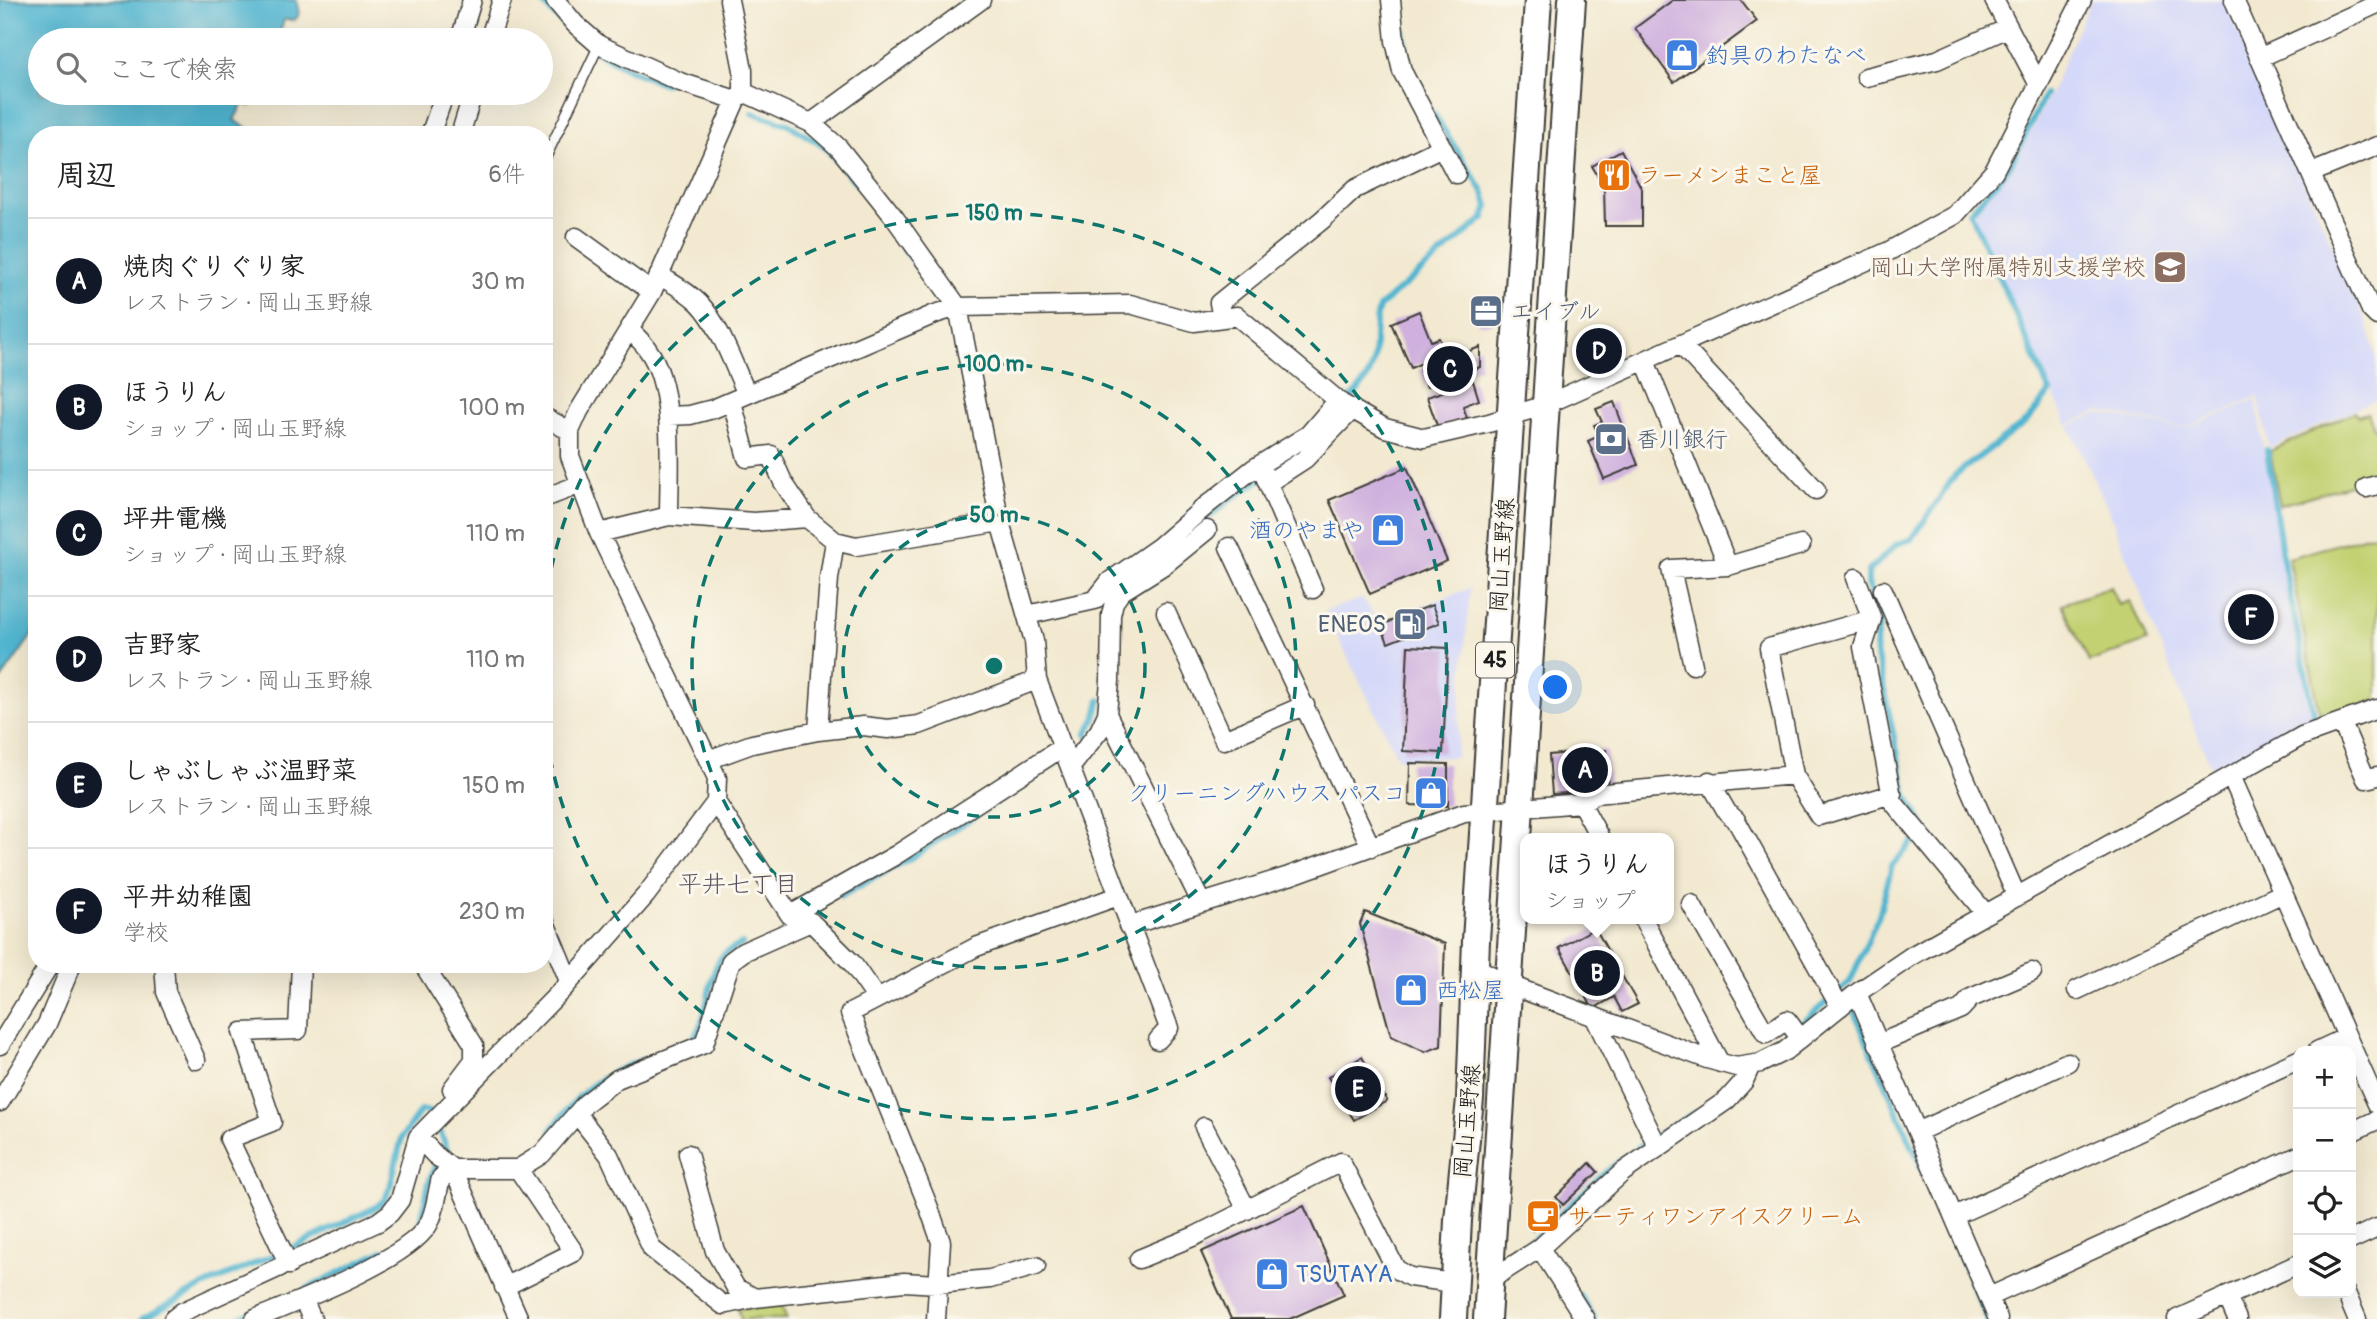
<!DOCTYPE html>
<html lang="ja">
<head>
<meta charset="utf-8">
<style>
  :root { --surface:#fff; --page:#f2f2f2; --text:#222; --muted:#767676; --line:#e0e0e0; --accent:#111827 }
  body { margin:0; font-family:Pangolin,"Klee One",sans-serif; background:var(--page); color:var(--text) }
  .controls { position:absolute; right:21px; bottom:21px; display:grid; overflow:hidden; border-radius:14px; box-shadow:0 7px 28px #0002 }
  .controls button { width:63px; height:63px; display:grid; place-items:center; padding:0; border:0; border-bottom:2px solid var(--line); background:var(--surface); color:var(--text); font:35px sans-serif }
  .you { position:absolute; left:1556px; top:688px; width:24px; height:24px; margin:-18px; border:5px solid #fff; border-radius:50%; background:#1a73e8; box-shadow:0 0 0 10px #1a73e833 }
  .badge { display:grid; place-items:center; width:46px; height:46px; border-radius:50%; background:var(--accent); color:#fff; font-size:23px; font-weight:700 }
  .pin { position:absolute; translate:-50% -50%; border:4px solid #fff; box-shadow:0 2px 7px #0006 }
  .popup { position:absolute; left:1520px; top:833px; width:154px; height:91px; box-sizing:border-box; display:grid; place-content:center; border-radius:14px; background:var(--surface); filter:drop-shadow(0 2px 5px #0005); font-size:23px; white-space:nowrap; color:var(--muted) }
  .popup b { font-size:26px; color:var(--text) }
  .popup::after { content:''; position:absolute; left:50%; top:100%; margin-left:-14px; border:14px solid transparent; border-top-color:var(--surface) }
  .list { margin:0; padding:0; list-style:none }
  h2 { display:flex; justify-content:space-between; align-items:center; height:91px; margin:0; padding:0 28px; font-size:30px }
  h2 small { font-size:23px; font-weight:400; color:var(--muted) }
  .list li { display:grid; grid-template-columns:46px 1fr auto; gap:21px; align-items:center; box-sizing:border-box; height:126px; padding:0 28px; border-top:2px solid var(--line) }
  .list b { display:block; font-size:26px; white-space:nowrap }
  .list p { margin:0; font-size:23px; white-space:nowrap; color:var(--muted) }
  .list em { font-size:23px; font-style:normal; color:var(--muted) }
  .icon { flex:none; width:38px; height:38px; fill:none; stroke:currentColor; stroke-width:2; stroke-linecap:round; stroke-linejoin:round }
  .map { position:relative; flex:none; width:2377px; height:1319px; overflow:hidden }
  .search { position:absolute; background:var(--surface); box-shadow:0 7px 28px #0002; left:28px; top:28px; width:525px; height:77px; display:flex; align-items:center; gap:18px; box-sizing:border-box; padding:0 24px; border-radius:38px; color:var(--muted); font-size:26px }
  .panel { position:absolute; background:var(--surface); box-shadow:0 7px 28px #0002; left:28px; top:126px; width:525px; height:847px; border-radius:28px }
  .map>svg:first-child { display:block }
  .built { fill:#d4d8f9 }
  .green { fill:#c3d172; stroke:#707647; stroke-width:2 }
  .water { fill:#51b5d0; stroke:#366876; stroke-width:2 }
  .lines { fill:none; stroke-linecap:round; stroke-linejoin:round }
  .stream { stroke:#51b5d0; stroke-width:6 }
  .building { fill:#cfb0de }
  .service-casing { stroke:#3c3b37; stroke-width:12 }
  .minor-casing { stroke:#3c3b37; stroke-width:21 }
  .primary-casing { stroke:#3c3b37; stroke-width:30 }
  .service { stroke:#fff; stroke-width:9 }
  .minor { stroke:#fff; stroke-width:18 }
  .primary { stroke:#fff; stroke-width:26 }
  .ring { fill:none; stroke:#0f766e; stroke-width:3.5; stroke-dasharray:12 9 }
  .labels { text-anchor:middle; dominant-baseline:central; stroke-width:6; stroke-linejoin:round; paint-order:stroke }
  .shield { fill:#fbf7ec; stroke:#5f5e5a; stroke-width:2 }
  .shield-label { font-size:21px; font-weight:bold; fill:#1c1c1c }
  .shop-label { font-size:23px; fill:#366cbe; stroke:#fbf7ec; text-anchor:start }
  .food-label { font-size:23px; fill:#c56008; stroke:#fbf7ec; text-anchor:start }
  .education-label { font-size:23px; fill:#785e54; stroke:#fbf7ec; text-anchor:end }
  .service-label { font-size:23px; fill:#4e5e75; stroke:#fbf7ec; text-anchor:start }
  .street-label { font-size:23px; fill:#1c1c1c; stroke:#fbf7ec }
  .neighbourhood-label { font-size:24px; fill:#5b5060; stroke:#fbf7ec }
  .centre { fill:#0f766e; stroke:#fbf7ec; stroke-width:3.5 }
  .ring-label { font-size:21px; text-anchor:middle; font-weight:bold; fill:#0f766e; stroke:#fbf7ec; stroke-width:6; stroke-linejoin:round; paint-order:stroke }
</style>
</head>
<body>
<div class="map">
<svg width="2377" height="1319" viewBox="0 0 2377 1319">
  <rect width="100%" height="100%" fill="#fbf7ec"/>
  <filter id="ink" filterUnits="userSpaceOnUse"><feTurbulence type="fractalNoise" baseFrequency=".0143" numOctaves="2"/><feDisplacementMap in="SourceGraphic" scale="14" xChannelSelector="R" yChannelSelector="G"/><feConvolveMatrix kernelMatrix="1 2 1 2 8 2 1 2 1" color-interpolation-filters="sRGB"/></filter>
  <filter id="wash" filterUnits="userSpaceOnUse"><feTurbulence type="fractalNoise" baseFrequency=".00686" numOctaves="4" result="noise"/><feDisplacementMap in="SourceGraphic" scale="28" xChannelSelector="R" yChannelSelector="G"/><feGaussianBlur stdDeviation="1.57" result="paint"/><feColorMatrix in="noise" values="0 0 0 0 0 0 0 0 0 0 0 0 0 0 0 0 0 1.4 0 .05"/><feComposite in="paint" operator="in"/></filter>
  <g filter="url(#wash)">
    <rect width="100%" height="100%" fill="#f2e9d0"/>
    <!-- built -->
    <path class="built" d="M2091 0H2224L2366 321 2377 359V399L2269 448 2258 396 2185 428 2099 411 2067 425 1973 214 2011 171 2051 92Z
      M2256 399 2280 553 2314 721 2288 731 2214 774 2158 639 2110 513 2069 426 2099 413 2185 429Z
      M1470 588 1456 757 1398 759 1325 611 1363 598 1378 623Z"/>
    <!-- green -->
    <path class="green" d="M2354 412 2357 416 2368 413 2375 430 2377 429V477L2280 505 2270 451Z
      M2377 533V700L2321 719 2289 558Z
      M2111 587 2119 605 2130 601 2147 641 2089 662 2062 604Z
      M781 1305 787 1319H741L738 1309Z"/>
    <!-- water -->
    <path class="water" d="M0 0H297L299 14 295 20H284L281 29 282 40H40V93H263L261 97 250 106 243 103 234 120 246 127 244 135H37V383L34 402 37 404V628L0 681Z"/>
    <g class="lines">
      <!-- stream -->
      <path class="stream" d="M541 0C577 43 612 66 665 84
        M1400 0 1405 47
        M752 113 788 124 826 148 856 183
        M872 203 925 278
        M1346 404C1357 391 1370 379 1373 362 1377 344 1373 325 1379 307L1484 218 1488 206 1484 193 1434 114
        M2267 450 2282 554 2315 720
        M1193 530 1234 497 1263 478
        M1086 735 1095 719 1100 700
        M841 896 909 859 1056 763
        M1850 1002 1987 1319
        M688 1043C711 1025 705 976 723 955 728 950 736 947 742 944
        M1761 1053 1802 1023 1850 982 1879 915 1892 866 1925 828 1906 794 1875 647 1881 614 1868 584V572L1897 544 1912 539 1955 475 2028 420 2050 392 1970 212 2009 168 2045 94
        M440 1131 450 1157 454 1159
        M551 1131C576 1094 599 1075 642 1060
        M453 1161 517 1160 523 1157
        M419 1225C427 1206 425 1184 435 1166
        M292 1248 376 1207 385 1199 390 1187 402 1137 421 1110 429 1112
        M1519 1253 1605 1173 1644 1143 1696 1112
        M308 1288 383 1251
        M1580 1295 1594 1319
        M142 1319 201 1287 274 1255
        M236 1319 253 1312"/>
    </g>
    <g id="blocks">
      <!-- building -->
      <path class="building" d="M1673 0H1741L1757 21 1674 82 1635 28Z
        M1621 150 1642 189V226H1605L1604 186 1592 166Z
        M1479 298 1493 299 1492 324H1478Z
        M1419 311 1431 341 1439 338 1446 352 1411 368 1391 323Z
        M1591 338 1609 339 1608 363 1589 374Z
        M1480 347V367L1427 387 1420 370Z
        M1473 381 1479 400 1463 406 1467 418 1438 428 1427 397Z
        M1614 402 1638 465 1604 479 1588 441 1599 436 1594 425 1602 422 1596 409Z
        M1407 467 1447 561 1370 594 1329 500Z
        M1432 605 1439 623 1388 643 1381 625Z
        M1408 646 1448 648 1443 753 1403 751Z
        M1606 750 1609 790 1552 794 1549 755Z
        M1410 763 1448 764V806L1409 805Z
        M1365 912 1445 944 1441 1046 1425 1052 1391 1036 1360 924Z
        M1595 928 1638 1004 1622 1012 1614 997 1593 1009 1559 948Z
        M1362 1057 1387 1101 1354 1120 1328 1077Z
        M1590 1163 1598 1172 1563 1205 1556 1197Z
        M1554 1201 1560 1207 1533 1231 1527 1225Z
        M1304 1206 1344 1295 1290 1319H1231L1201 1252Z"/>
    </g>
  </g>
  <g filter="url(#ink)">
    <use href="#blocks" fill-opacity="0" stroke="#3c3b37" stroke-width="2"/>
    <g class="lines">
      <!-- service casing -->
      <g class="service-casing">
        <path id="service" d="M544 161 599 45"/>
      </g>
      <!-- minor casing -->
      <g class="minor-casing">
        <path id="minor" d="M555 0 575 24 599 45 680 82 736 100
          M729 0 743 70V92L736 100 652 292 579 411 570 431V456L599 533 717 778 716 802 790 915 811 922 852 963 877 999 850 1013 929 1208 941 1242 936 1319
          M1391 0 1395 41 1402 71 1456 174
          M1994 0 2039 85
          M2234 0 2371 310 2377 316
          M460 40 472 0
          M489 40 502 0
          M2259 58 2377 4
          M1866 77 1937 60 2008 28
          M743 92 811 123 839 148 894 217 958 307 1000 522 1034 641 1037 680 1169 1028 1158 1040
          M811 123 981 0
          M430 135 445 93
          M460 135 473 93
          M2311 173 2377 146
          M576 237 652 292
          M659 275C673 284 687 291 699 303 720 324 734 367 747 394
          M1222 318 1219 303 1322 220 1355 189 1442 147
          M629 329C635 336 643 342 648 350 676 388 669 470 669 516
          M1681 345 1816 490
          M1645 361 1728 566
          M732 402 747 458 771 455 783 482 807 518
          M668 416 690 415 713 409 935 314 958 307 1130 304 1194 322 1237 316 1341 403 1385 428 1424 438 1489 423 1545 405 1889 251 1955 215 1994 171 2082 0
          M544 417 570 431
          M1260 465 1313 589
          M1268 483 1305 459 1353 409
          M2366 488 2377 485
          M544 498 581 484
          M599 533 669 516 754 522 807 518 835 541 856 546 1000 522
          M1229 547 1371 847
          M1856 578 1872 619 1863 647 1893 802 1986 914
          M1883 590 2017 897
          M1166 612 1224 740 1305 705
          M1027 615 1095 600 1110 581 1160 546 1207 505 1253 469 1308 435 1338 400
          M1872 619 1769 648 1794 775 1819 816 1892 794
          M1693 665 1671 569 1728 566 1801 545
          M1107 714 1201 902
          M2342 723 2366 779 2377 776
          M818 731 829 578 835 541
          M708 760 752 744 818 731 863 726 888 729 919 725 1037 680
          M1071 767 1099 731 1107 714 1110 681 1111 615 1114 602 1121 592 1164 565 1207 530
          M2231 776 2377 1104
          M1709 781 1727 812 1736 820 1840 1007
          M1581 803 1595 794 1794 775
          M1691 904 1766 1034 1787 1020 1800 1038
          M790 915 896 855 1063 747
          M1643 919 1720 1063
          M544 920 569 981
          M1128 926 1289 876 1464 813 1581 803 1600 838
          M164 964 166 992 196 1060
          M423 964 474 1045V1060L452 1089
          M1475 967 1510 985 1707 1059 1736 1067 1761 1063 1785 1051 1857 993 1913 955 2302 736 2377 709
          M2077 990 2283 893
          M1857 993 1998 1319
          M877 999 976 947 1118 896
          M1594 1016 1658 1147
          M1878 1044 1961 1009 1971 998 2032 972
          M0 1045 50 964
          M2317 1051 2347 1037
          M0 1102 47 1024 72 964
          M577 1114 609 1155 652 1249 723 1305 755 1298
          M1204 1127 1247 1210
          M1917 1132 2068 1062
          M2351 1132 2377 1120
          M418 1137 435 1155 453 1169 519 1319
          M688 1154 715 1251 736 1288 755 1298 904 1282 937 1284 990 1279 1036 1266
          M1954 1216 2298 1060
          M2351 1240 2377 1228
          M1540 1248 1585 1319
          M1139 1259 1195 1236 1341 1162 1396 1269 1410 1277 1454 1283
          M289 1265 229 1139 272 1122 242 1032 298 1030 301 964
          M1490 1280 1540 1248 1623 1172 1727 1100 1744 1081 1751 1065
          M504 1287 574 1252 518 1169
          M2346 1293 2357 1319
          M2227 1296 2237 1319
          M1989 1297 2298 1156
          M303 1299 312 1319
          M173 1319 182 1312 378 1222 390 1213 400 1200 418 1137 563 989 646 895 716 802
          M255 1319C296 1302 407 1260 428 1225 436 1212 437 1192 441 1178L453 1169H518L542 1154 586 1103 617 1079 704 1044 731 961 743 952 811 922
          M2177 1319 2298 1264"/>
      </g>
      <!-- primary casing -->
      <g class="primary-casing">
        <path id="primary" d="M1453 1319 1458 1220 1470 1099 1476 940 1538 0
          M1487 1319C1519 880 1543 440 1572 0"/>
      </g>
      <!-- service -->
      <use href="#service" class="service"/>
      <!-- minor -->
      <use href="#minor" class="minor"/>
      <!-- primary -->
      <use href="#primary" class="primary"/>
    </g>
  </g>
  <!-- distance rings -->
  <g class="ring">
    <circle cx="994" cy="666" r="151"/>
    <circle cx="994" cy="666" r="302"/>
    <path d="M544 611A453 453 0 1 1 544 721"/>
  </g>
  <!-- icons -->
  <defs>
    <g id="shop-square" transform="scale(1.75)"><rect x="-9" y="-9" width="18" height="18" rx="4" fill="#3f7fe0" stroke="#fbf7ec"/><path d="M-5-2.5h2.3a2.7 3.5 0 0 1 5.4 0H5L5.5 6h-11ZM-1.5-2.5h3a1.5 2.3 0 0 0-3 0Z" fill="#fff"/></g>
    <g id="restaurant-square" transform="scale(1.75)"><rect x="-9" y="-9" width="18" height="18" rx="4" fill="#e8710a" stroke="#fbf7ec"/><path d="M-5-6h1v4h1v-4h1v4h1v-4h1v5L-1.5 .5V6h-2V.5L-5-1ZM5-6V6H3V1.5H1.5Q1.5-4 5-6Z" fill="#fff"/></g>
    <g id="school-square" transform="scale(1.75)"><rect x="-9" y="-9" width="18" height="18" rx="4" fill="#8d6e63" stroke="#fbf7ec"/><path d="M0-5L7-2L0 1L-7-2ZM-4 1L0 2.5L4 1V4Q0 6-4 4Z" fill="#fff"/></g>
    <g id="office-square" transform="scale(1.75)"><rect x="-9" y="-9" width="18" height="18" rx="4" fill="#5c6f8a" stroke="#fbf7ec"/><path d="M-6-3h4V-5.5h4V-3h4V5H-6ZM-1-4.5V-3h2v-1.5ZM-6 0V1H6V0Z" fill="#fff"/></g>
    <g id="bank-square" transform="scale(1.75)"><rect x="-9" y="-9" width="18" height="18" rx="4" fill="#5c6f8a" stroke="#fbf7ec"/><path d="M-6-4H6V4H-6ZM0-2.3a2.3 2.3 0 1 0 0 4.6a2.3 2.3 0 1 0 0-4.6Z" fill="#fff"/></g>
    <g id="fuel-square" transform="scale(1.75)"><rect x="-9" y="-9" width="18" height="18" rx="4" fill="#5c6f8a" stroke="#fbf7ec"/><path d="M-5.5-6h7V0h2V4h1.3V-2.5L3-4.5l.8-.8L6-3V5H2.5V1h-1V6h-7ZM-4.2-4.7v3.2H.2V-4.7Z" fill="#fff"/></g>
    <g id="cafe-square" transform="scale(1.75)"><rect x="-9" y="-9" width="18" height="18" rx="4" fill="#e8710a" stroke="#fbf7ec"/><path d="M-5.5-4.5H6V0H3Q3 3.5 0 3.5H-2.5Q-5.5 3.5-5.5 0ZM3-3.2v2h1.7v-2ZM-6 4.5H4V6H-6Z" fill="#fff"/></g>
  </defs>
  <g fill-rule="evenodd">
    <use href="#shop-square" x="1682" y="55"/>
    <use href="#restaurant-square" x="1614" y="175"/>
    <use href="#school-square" x="2170" y="267"/>
    <use href="#office-square" x="1486" y="311"/>
    <use href="#bank-square" x="1611" y="439"/>
    <use href="#shop-square" x="1388" y="530"/>
    <use href="#fuel-square" x="1410" y="624"/>
    <use href="#shop-square" x="1431" y="793"/>
    <use href="#shop-square" x="1411" y="990"/>
    <use href="#cafe-square" x="1543" y="1216"/>
    <use href="#shop-square" x="1272" y="1274"/>
  </g>
  <g class="labels">
    <!-- shield labels -->
    <rect class="shield" x="1476" y="642.5" width="38" height="35" rx="5"/>
    <g class="shield-label">
      <text x="1495" y="660">45</text>
    </g>
    <!-- shop labels -->
    <g class="shop-label">
      <text x="1706" y="55">釣具のわたなべ</text>
      <text x="1364" y="530" text-anchor="end">酒のやまや</text>
      <text x="1406" y="793" text-anchor="end">クリーニングハウス パスコ</text>
      <text x="1436" y="990">西松屋</text>
      <text x="1296" y="1274">TSUTAYA</text>
    </g>
    <!-- food labels -->
    <g class="food-label">
      <text x="1638" y="175">ラーメンまこと屋</text>
      <text x="1568" y="1216">サーティワンアイスクリーム</text>
    </g>
    <!-- education labels -->
    <g class="education-label">
      <text x="2146" y="267">岡山大学附属特別支援学校</text>
    </g>
    <!-- service labels -->
    <g class="service-label">
      <text x="1510" y="311">エイブル</text>
      <text x="1636" y="439">香川銀行</text>
      <text x="1386" y="624" text-anchor="end">ENEOS</text>
    </g>
    <!-- street labels -->
    <g class="street-label">
      <text transform="translate(1502 555) rotate(-86)">岡山玉野線</text>
      <text transform="translate(1467 1121) rotate(-85)">岡山玉野線</text>
    </g>
    <!-- neighbourhood labels -->
    <g class="neighbourhood-label">
      <text x="738" y="884">平井七丁目</text>
    </g>
  </g>
  <circle cx="994" cy="666" r="10" class="centre"/>
  <g class="ring-label">
    <text x="994" y="220">150 m</text>
    <text x="994" y="371">100 m</text>
    <text x="994" y="522">50 m</text>
  </g>
</svg>
<div class="controls">
<button>+</button>
<button>−</button>
<button><svg class="icon" aria-label="locate" viewBox="0 0 24 24"><circle cx="12" cy="12" r="6"/><path d="M12 2v4M12 18v4M2 12h4M18 12h4"/></svg></button>
<button><svg class="icon" aria-label="layers" viewBox="0 0 24 24"><path d="M12 4l9 5-9 5-9-5zM3 14l9 5 9-5"/></svg></button>
</div>
<div class="you"></div>
<div class="pin badge" style="left:1585px;top:770px">A</div>
<div class="pin badge" style="left:1597px;top:973px">B</div>
<div class="popup"><b>ほうりん</b>ショップ</div>
<div class="pin badge" style="left:1450px;top:369px">C</div>
<div class="pin badge" style="left:1599px;top:351px">D</div>
<div class="pin badge" style="left:1358px;top:1089px">E</div>
<div class="pin badge" style="left:2251px;top:617px">F</div>
<div class="search"><svg class="icon" aria-label="search" viewBox="0 0 24 24"><circle cx="10" cy="10" r="6"/><path d="M15 15l6 6"/></svg>ここで検索</div>
<section class="panel">
<h2>周辺<small>6件</small></h2>
<ul class="list">
<li><span class="badge">A</span><div><b>焼肉ぐりぐり家</b><p>レストラン · 岡山玉野線</p></div><em>30 m</em></li>
<li><span class="badge">B</span><div><b>ほうりん</b><p>ショップ · 岡山玉野線</p></div><em>100 m</em></li>
<li><span class="badge">C</span><div><b>坪井電機</b><p>ショップ · 岡山玉野線</p></div><em>110 m</em></li>
<li><span class="badge">D</span><div><b>吉野家</b><p>レストラン · 岡山玉野線</p></div><em>110 m</em></li>
<li><span class="badge">E</span><div><b>しゃぶしゃぶ温野菜</b><p>レストラン · 岡山玉野線</p></div><em>150 m</em></li>
<li><span class="badge">F</span><div><b>平井幼稚園</b><p>学校</p></div><em>230 m</em></li>
</ul>
</section>
</div>
</body>
</html>
